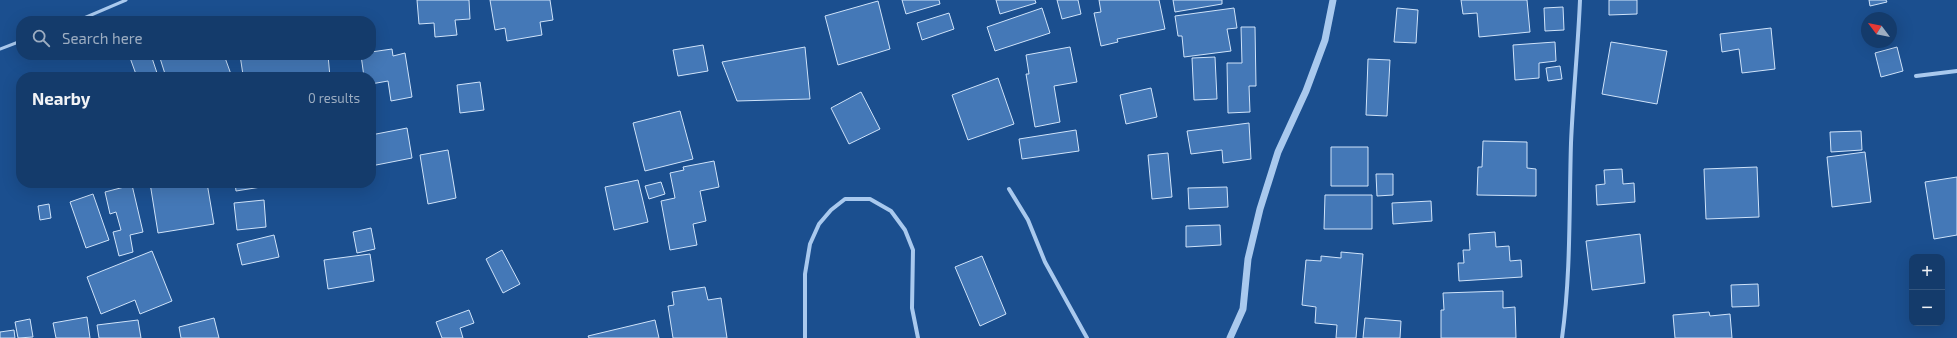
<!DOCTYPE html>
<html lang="en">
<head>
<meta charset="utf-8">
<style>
  :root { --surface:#143b6b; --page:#214673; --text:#f1f3f6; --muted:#9dadc1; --line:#33557e }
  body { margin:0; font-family:"Exo 2",sans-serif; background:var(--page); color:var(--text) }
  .controls { position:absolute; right:12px; bottom:12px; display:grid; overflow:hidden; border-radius:8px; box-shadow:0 4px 16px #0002 }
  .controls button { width:36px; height:36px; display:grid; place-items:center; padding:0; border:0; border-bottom:1px solid var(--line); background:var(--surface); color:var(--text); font:20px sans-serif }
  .compass { position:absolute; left:1861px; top:12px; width:36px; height:36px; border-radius:50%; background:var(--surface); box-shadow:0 4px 16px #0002; rotate:302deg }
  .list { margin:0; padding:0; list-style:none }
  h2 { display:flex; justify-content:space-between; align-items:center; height:52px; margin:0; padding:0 16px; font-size:17px }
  h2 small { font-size:13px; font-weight:400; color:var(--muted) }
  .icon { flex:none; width:22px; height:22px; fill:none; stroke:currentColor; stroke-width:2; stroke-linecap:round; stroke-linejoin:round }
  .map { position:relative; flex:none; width:1957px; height:338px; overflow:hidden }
  .search { position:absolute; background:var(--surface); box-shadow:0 4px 16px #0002; left:16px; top:16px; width:360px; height:44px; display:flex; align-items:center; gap:10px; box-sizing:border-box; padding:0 14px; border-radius:16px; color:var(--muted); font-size:15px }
  .panel { position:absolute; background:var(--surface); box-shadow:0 4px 16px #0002; left:16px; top:72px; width:360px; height:116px; border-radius:16px }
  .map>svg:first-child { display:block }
  .building { fill:#4478b7; stroke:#cfe3fa }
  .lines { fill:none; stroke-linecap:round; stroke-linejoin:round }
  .service { stroke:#a9c9ee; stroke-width:3 }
  .minor { stroke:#a9c9ee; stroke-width:4 }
  .tertiary { stroke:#a9c9ee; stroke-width:7 }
</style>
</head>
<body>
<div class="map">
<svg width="1957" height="338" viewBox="0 0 1957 338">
  <rect width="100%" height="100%" fill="#1b4f8f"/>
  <!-- building -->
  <path class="building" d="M417 0H469L470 19 455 20 457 35 435 37 434 23 419 24Z
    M490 0H550L553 20 540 22 542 35 507 41 505 28 495 30Z
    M902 0H939L940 4 906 14Z
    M996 0H1035L1036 3 1000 14Z
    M1057 0H1078L1081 14 1062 19Z
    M1099 0H1159L1165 29 1117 39 1118 42 1101 46 1094 13 1101 12Z
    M1173 0H1222V4L1175 12Z
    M1461 0H1527L1530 32 1479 37 1477 13 1463 14Z
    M1609 0H1637V14L1609 15Z
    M1869 0H1886L1887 2 1870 6Z
    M878 1 890 49 838 65 825 16Z
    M1563 7 1564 30 1545 31 1544 8Z
    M1042 8 1050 33 995 51 987 27Z
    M1234 8 1237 28 1227 29 1231 51 1184 57 1182 36H1178L1175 16Z
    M1397 8 1418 10 1416 43 1394 42Z
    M949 13 954 29 922 40 917 23Z
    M1241 27H1255L1256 86H1249L1250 112 1228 113 1227 63H1242Z
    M1771 28 1775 69 1742 73 1739 49 1722 52 1720 34Z
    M1555 42 1556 61 1539 63V78L1515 80 1513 45Z
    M1611 42 1667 51 1657 104 1602 94Z
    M703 45 708 71 678 76 673 50Z
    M805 47 810 99 737 101 722 62Z
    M1070 47 1077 82 1054 86 1060 122 1035 127 1026 74H1029L1026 55Z
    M1897 47 1903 71 1881 77 1875 53Z
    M392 49 393 56 405 53 412 97 391 101 388 81 371 84V77H364L361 55H371V52Z
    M129 55H151L157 73 146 77H137Z
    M159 55H224L232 77H166Z
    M240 55H328L330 77H250V74L243 75Z
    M1215 57 1217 99 1194 100 1192 58Z
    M1368 59 1390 60 1387 116 1366 115Z
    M1560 66 1562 79 1548 81 1546 68Z
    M998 78 1014 124 968 140 952 95Z
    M480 82 484 110 460 113 457 85Z
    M1151 88 1157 117 1126 124 1120 95Z
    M861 92 880 129 849 144 831 108Z
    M680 111 693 159 645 171 633 123Z
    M1249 123 1251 159 1223 163 1222 150 1191 154 1187 131Z
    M407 128 412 158 371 166V135Z
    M1076 130 1079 151 1022 159 1019 139Z
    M1861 131 1862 150 1831 152 1830 132Z
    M1483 141 1527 142V168L1536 169V196L1477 195 1478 167H1482Z
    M1331 147H1368V186H1331Z
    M448 150 456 198 428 204 420 155Z
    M1865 152 1871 202 1832 207 1827 157Z
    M1168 153 1172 197 1152 199 1148 155Z
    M714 161 719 187 700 191 706 221 693 224 697 245 670 250 661 201 675 198 670 173 684 170 683 167Z
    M1757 167 1759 217 1706 219 1704 169Z
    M1622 169 1623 184 1634 183 1635 202 1597 205 1596 185 1605 184 1604 170Z
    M1376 174H1393V195L1377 196Z
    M1957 177V235L1934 239 1925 182Z
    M638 180 648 222 614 230 605 187Z
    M661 182 665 194 649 199 645 186Z
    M150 183H207L214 224 158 233Z
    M235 183H280V184L236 191Z
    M132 185 143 232 130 235 133 252 119 256 113 232 121 230 116 212 110 214 105 192Z
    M1227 187 1228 207 1189 209 1188 188Z
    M93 194 109 240 86 248 70 202Z
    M1325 195H1372V229H1324Z
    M264 200 266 227 237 230 234 203Z
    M1431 201 1432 221 1393 224 1392 203Z
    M49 204 51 218 40 220 38 206Z
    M1220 225 1221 245 1186 247V226Z
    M371 228 375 249 357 253 353 232Z
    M1495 232 1496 247 1509 246 1510 261 1521 260 1522 277 1459 281 1458 263H1464L1463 250H1470L1469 234Z
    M1640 234 1645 283 1592 290 1586 241Z
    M274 235 279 257 242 265 237 244Z
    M502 250 520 284 503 293 486 259Z
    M152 251 172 301 140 314 135 300 101 314 87 277Z
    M1341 252 1363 254 1356 338H1336L1337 325 1315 323 1316 307 1302 305 1306 260 1321 261V256L1341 258Z
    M370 254 374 281 328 289 324 260Z
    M982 256 1006 314 980 326 955 267Z
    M1758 284 1759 306 1732 307 1731 285Z
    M705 287 708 300 721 298 727 338H673L668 306 674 305 672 292Z
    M1503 291V308L1515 307 1516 338H1441V310H1444L1443 293Z
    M469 310 474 323 460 328 463 338H442L436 322Z
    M1709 312 1710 316 1730 314 1732 338H1675L1673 315Z
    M87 317 90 338H56L53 323Z
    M214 318 219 338H181L179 327Z
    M1365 318 1401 321 1400 338H1363Z
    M30 319 33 337 18 338 15 322Z
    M138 320 141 338H99L97 325Z
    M655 320 659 338H589L588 336Z
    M14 330 15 338H0V332Z"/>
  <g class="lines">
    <!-- service -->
    <path class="service" d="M77 21 126 0
      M0 49 21 41"/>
    <!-- minor -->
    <path class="minor" d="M1916 76 1957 71
      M1009 189 1028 220 1045 262 1087 338
      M805 338V274L810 244 819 224 831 210 845 199H870L891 211 905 230 913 250 912 308 918 338
      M1562 338C1571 273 1569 208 1571 143 1573 95 1578 48 1580 0"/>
    <!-- tertiary -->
    <path class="tertiary" d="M1230 338 1243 309 1248 259 1260 209 1278 152 1306 91 1325 40 1333 0"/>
  </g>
</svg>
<div class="controls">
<button>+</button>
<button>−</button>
</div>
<svg class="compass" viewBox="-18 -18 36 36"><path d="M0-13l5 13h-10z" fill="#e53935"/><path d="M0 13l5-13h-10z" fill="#9dadc1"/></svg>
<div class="search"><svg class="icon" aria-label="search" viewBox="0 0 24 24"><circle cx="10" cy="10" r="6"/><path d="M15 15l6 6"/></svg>Search here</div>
<section class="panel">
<h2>Nearby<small>0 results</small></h2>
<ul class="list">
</ul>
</section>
</div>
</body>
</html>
